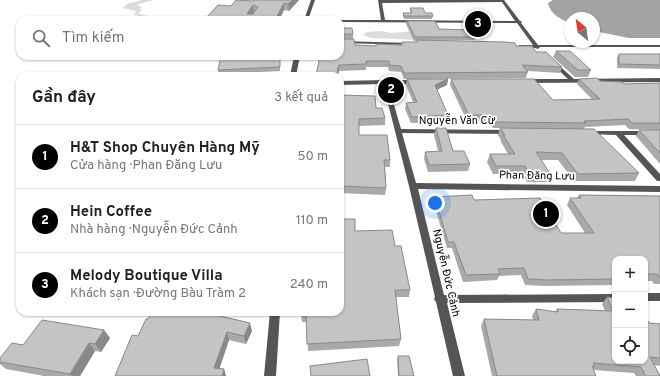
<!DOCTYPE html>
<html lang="vi">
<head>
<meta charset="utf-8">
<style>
  :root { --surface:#fff; --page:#f2f2f2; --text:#222; --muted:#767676; --line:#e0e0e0; --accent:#000 }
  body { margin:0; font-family:Overpass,sans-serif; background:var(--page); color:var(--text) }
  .controls { position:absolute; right:12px; bottom:12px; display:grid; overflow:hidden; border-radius:8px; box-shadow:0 1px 3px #0004 }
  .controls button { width:36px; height:36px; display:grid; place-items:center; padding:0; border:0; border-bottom:1px solid var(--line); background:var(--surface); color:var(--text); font:20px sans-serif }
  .compass { position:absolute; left:564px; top:12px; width:36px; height:36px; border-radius:50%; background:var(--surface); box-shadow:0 1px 3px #0004; rotate:331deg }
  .you { position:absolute; left:435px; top:203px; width:14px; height:14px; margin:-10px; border:3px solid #fff; border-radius:50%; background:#1a73e8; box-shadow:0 0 0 6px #1a73e833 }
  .badge { display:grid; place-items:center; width:26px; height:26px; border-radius:50%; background:var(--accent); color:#fff; font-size:13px; font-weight:700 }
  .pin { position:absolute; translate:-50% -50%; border:2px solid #fff; box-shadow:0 1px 4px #0006 }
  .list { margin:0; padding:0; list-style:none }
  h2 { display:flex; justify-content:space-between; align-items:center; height:52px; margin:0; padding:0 16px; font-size:17px }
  h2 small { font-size:13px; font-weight:400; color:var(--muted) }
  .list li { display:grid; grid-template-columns:26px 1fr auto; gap:12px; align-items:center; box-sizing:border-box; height:64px; padding:0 16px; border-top:1px solid var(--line) }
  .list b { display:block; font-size:15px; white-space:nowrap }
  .list p { margin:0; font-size:13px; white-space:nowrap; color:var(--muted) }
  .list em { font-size:13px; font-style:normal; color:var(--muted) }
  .icon { flex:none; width:22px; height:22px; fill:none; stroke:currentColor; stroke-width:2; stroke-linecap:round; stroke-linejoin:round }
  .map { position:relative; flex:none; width:660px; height:376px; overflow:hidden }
  .search { position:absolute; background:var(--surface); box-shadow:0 1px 3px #0004; left:16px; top:16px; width:328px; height:44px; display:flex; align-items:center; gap:10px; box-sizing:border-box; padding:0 14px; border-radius:12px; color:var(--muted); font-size:15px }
  .panel { position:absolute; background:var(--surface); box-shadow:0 1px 3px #0004; left:16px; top:72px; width:328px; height:244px; border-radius:12px }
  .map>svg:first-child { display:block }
  .green { fill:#dcdcdc }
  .water { fill:#a3a3a3 }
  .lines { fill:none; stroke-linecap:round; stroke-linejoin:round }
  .street { fill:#555; fill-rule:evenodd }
  .wall { fill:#a9a9a9 }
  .shaded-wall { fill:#898989 }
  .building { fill:#c4c4c4; stroke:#898989; fill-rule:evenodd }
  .labels { text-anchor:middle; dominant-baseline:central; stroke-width:3.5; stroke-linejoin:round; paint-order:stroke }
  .street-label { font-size:11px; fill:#000; stroke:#fff }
</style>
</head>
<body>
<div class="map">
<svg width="660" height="376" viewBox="0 0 660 376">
  <rect width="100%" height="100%" fill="#fff"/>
  <!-- green -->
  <path class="green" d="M142 0H154L139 4 138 6 142 7 140 9 143 10 139 12 140 14 159 19 176 17 188 20H141L139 18 140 16 134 15 136 11 123 8 127 4Z
    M380 31 392 33 415 31 421 40 371 38 363 35 366 32Z"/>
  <!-- water -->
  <path class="water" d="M553 0H660V38H629L594 31V18H570V23C560 19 550 14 548 3Z"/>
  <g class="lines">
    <!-- street -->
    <path class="street" d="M311 0H315L308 20H304Z
      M378 0H504L520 21H522L521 23 538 45H660V47H540L538 49C532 46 524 49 519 46V45H533L517 23 340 22V20H339H381ZM502 2 515 21 385 20 382 3Z
      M340 41 411 43 413 44 411 45 340 43Z
      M294 56H300L296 76H290Z
      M554 61 574 79 660 78V82L525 83 522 81 525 79H568L552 64 551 63Z
      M385 80H417L420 82 417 84H388L401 129 510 130 513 132 510 134 402 133 416 183 660 186V192L418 189 444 295 615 294V302L447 303 465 376H453L436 302 434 299 435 297 409 186 383 84 340 85V81Z
      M587 131H660V135H624L660 174V181H657L616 135 585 134 584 133Z
      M645 293H660V301H645Z
      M270 312H280L276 376H264Z"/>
  </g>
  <!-- wall -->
  <path class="wall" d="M299 0 289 11 284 10 279 20H204L231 6Z
    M410 8 433 16 432 19H404L403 16V13H411L410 11Z
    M407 21 439 29 476 37 475 40 423 41 516 46 536 52 562 67 560 73 528 71 526 78 404 79 401 72 389 71 388 67H366V70L339 71 338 76 340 56V28L353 34V39L355 45 376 46 401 45 402 42H417V41H414L406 24Z
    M556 51 591 70 588 77H575L553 57Z
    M619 54H660V69L617 68V58Z
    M280 63V71L218 74V70Z
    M407 79H448L447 85 437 90 448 115 447 122 411 123 405 109 406 103 413 102 406 85Z
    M451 79 553 100 592 99 577 84 579 79 624 84 660 83V130L629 129 625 125 585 127 584 129 639 173 635 181H574L558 160H541L551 175 547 182H527L522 174H493L487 162 490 154H508L501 142V140L498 135 500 128H493L488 121H467L450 85Z
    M340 95 376 108 385 118V125L359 126V135L390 160V167H385L386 188 385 195 340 193Z
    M436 128 453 151 470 164 468 171 428 172 424 159 425 152 438 151 434 135Z
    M639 130H660V164L636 136Z
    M579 195 660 196V284H654L652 281H645V259H615V285L544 286 525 285 521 275 499 276 497 280 463 282 452 248H447L434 204 435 197 474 200 561 233H585L567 205 570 198H577Z
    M341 219 355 231 395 246 410 290 409 297H396L401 339 399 346 308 351 307 322H302L301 314Z
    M607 297 649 323 660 324V366L654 365 660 376H636L634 373 593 370 596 376H492L481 326 484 319 533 320 532 316 536 309 555 312 557 309 605 311 602 304Z
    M152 312H213L212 314 252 331 246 344 229 340 219 369H224L226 376H115L138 336 148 319Z
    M104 330 110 338 101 352 95 351 80 376H44L6 369 0 364V358L23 345Z
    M398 356 414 376H398L397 360Z"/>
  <!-- shaded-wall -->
  <path class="shaded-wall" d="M293 0H299L289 11 288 4Z
    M284 3V10L279 20H275Z
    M253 5 254 12 249 20 247 14Z
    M339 65V71L338 76H336Z
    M448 79 447 85 433 91 435 85Z
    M207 312H213L210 321 207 313Z
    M250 323 252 331 246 344 244 336Z
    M104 330 110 338 101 352 95 344Z
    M227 332 229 340 217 376 214 368Z
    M89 343 95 351 80 376H72L70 374Z
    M224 369 226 376H222Z"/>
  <!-- building -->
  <path class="building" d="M236 0 253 1 254 0H293L288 4 284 3 275 20H204L218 5 231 6ZM253 5 258 7 253 14H247Z
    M410 8H423L425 13H432L433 16H404L403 13H412Z
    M407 21H435L439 29 473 30 476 37H415Z
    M340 28H352L353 34H340Z
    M340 39H354L355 45 376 46V44L402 45V42H418L417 40 505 42 515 43 516 46H532L536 52H546L562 67 522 65 528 72 404 73 401 66 389 65V61H366V64L339 65 336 76H316L320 56H340Z
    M556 51H570L591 70H578Z
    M619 54H660V65L619 64Z
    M221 56H239L280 59V67L218 70Z
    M597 78 600 81 622 82 624 84 660 83V123H632L628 119 584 121 586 123 495 122 490 115H469L451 79H534L553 100 600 99 579 79Z
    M407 79H448L435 85 448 115 412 117 406 103 417 102Z
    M340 95 375 96 376 108H382L385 118 359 119V135H387L390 160H384L386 188 340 186Z
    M436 128H446L453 151H464L470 164 429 165 425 152 442 151Z
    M500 128 594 129 639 173 578 174 562 153 536 152 551 175 530 174 525 166H496L490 154H515L503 135H505Z
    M639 130H660V153Z
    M472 195 474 200 540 198 561 233H594L570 198H581L579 195 660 196V278L657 274H645V259H615V279L547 280 528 279 524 268 498 269 500 274 466 275 454 242H448L435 197Z
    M340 210H341V219H355V231L392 230 395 246H401L410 290H395L401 339 307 344 306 314H301V312H340Z
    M607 297 615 298V361H645V316L649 323 660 324V358L650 357 660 376H646L641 367 593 363 595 366H592L596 376H497L484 319 539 320 536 309 558 312 557 309 613 311Z
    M152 312H207V313L250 323 244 336 227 332 214 368 224 369 222 376H115L132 335 138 336 146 319H148Z
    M42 320 104 330 95 344 89 343 70 374 0 362V358L12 343 23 345Z
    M398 356H409L414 376H399Z
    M367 359 370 376H311L310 366Z"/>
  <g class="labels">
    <!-- street labels -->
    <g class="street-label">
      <text x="457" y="121">Nguyễn Văn Cừ</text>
      <text transform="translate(537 176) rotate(1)">Phan Đăng Lưu</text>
      <text transform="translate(446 273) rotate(77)">Nguyễn Đức Cảnh</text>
    </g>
  </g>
</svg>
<div class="controls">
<button>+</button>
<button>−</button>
<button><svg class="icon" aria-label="locate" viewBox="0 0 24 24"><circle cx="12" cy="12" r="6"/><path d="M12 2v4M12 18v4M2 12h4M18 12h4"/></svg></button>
</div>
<svg class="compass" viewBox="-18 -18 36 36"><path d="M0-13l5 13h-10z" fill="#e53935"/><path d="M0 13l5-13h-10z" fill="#767676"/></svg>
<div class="you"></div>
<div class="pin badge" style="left:546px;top:214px">1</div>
<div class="pin badge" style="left:391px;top:90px">2</div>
<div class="pin badge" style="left:478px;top:24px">3</div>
<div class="search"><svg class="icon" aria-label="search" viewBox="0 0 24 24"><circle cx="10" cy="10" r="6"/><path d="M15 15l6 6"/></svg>Tìm kiếm</div>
<section class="panel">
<h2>Gần đây<small>3 kết quả</small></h2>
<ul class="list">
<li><span class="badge">1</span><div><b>H&amp;T Shop Chuyên Hàng Mỹ</b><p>Cửa hàng · Phan Đăng Lưu</p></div><em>50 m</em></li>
<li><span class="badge">2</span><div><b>Hein Coffee</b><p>Nhà hàng · Nguyễn Đức Cảnh</p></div><em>110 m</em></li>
<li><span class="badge">3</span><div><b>Melody Boutique Villa</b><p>Khách sạn · Đường Bàu Tràm 2</p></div><em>240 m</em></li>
</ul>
</section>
</div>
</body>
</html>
